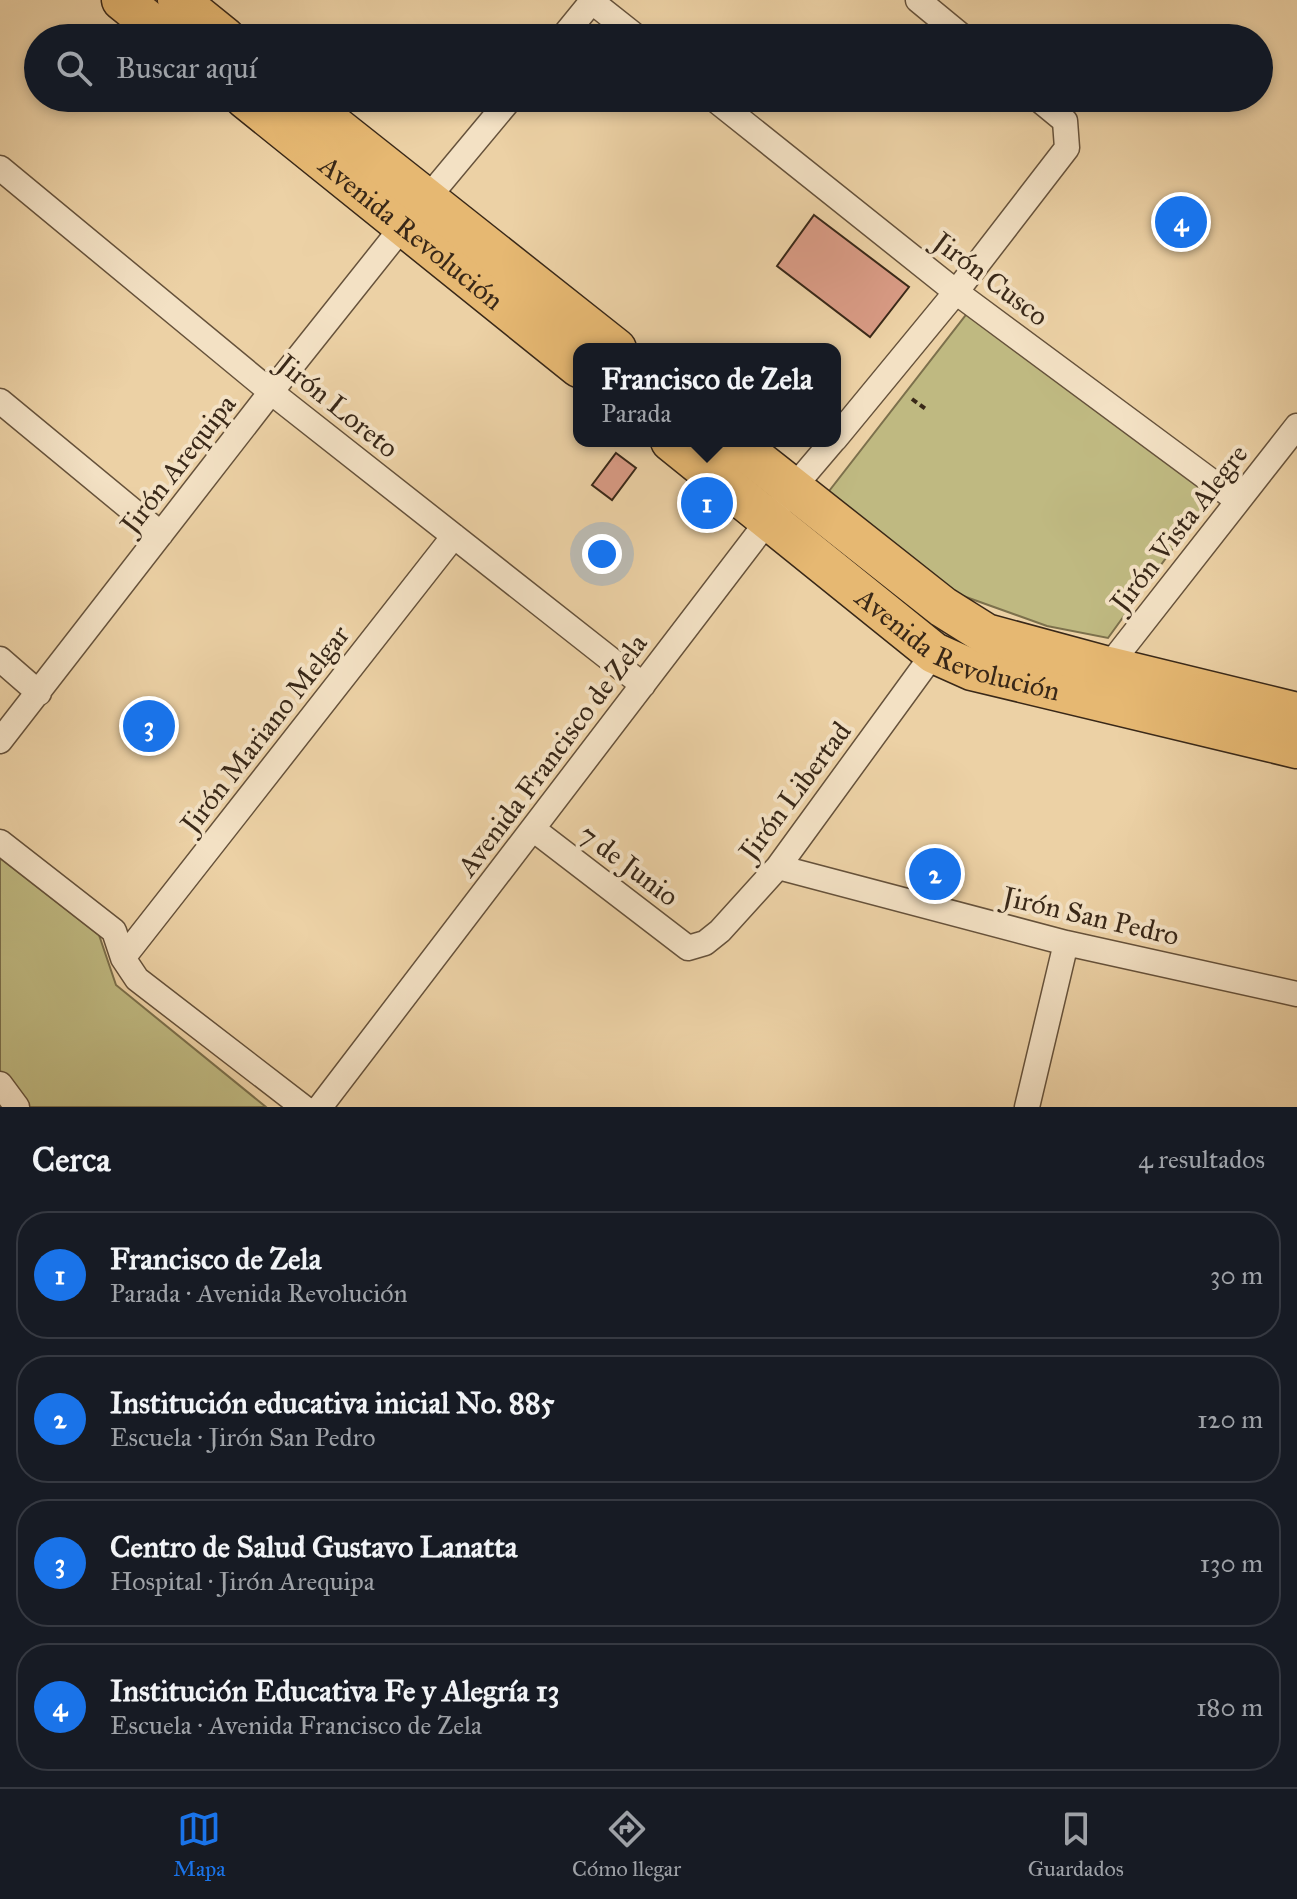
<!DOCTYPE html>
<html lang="es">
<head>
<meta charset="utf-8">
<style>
  :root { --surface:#171b24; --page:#242831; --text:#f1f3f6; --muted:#9ea1a6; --line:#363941; --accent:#1a73e8 }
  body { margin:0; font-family:"IM FELL Great Primer",serif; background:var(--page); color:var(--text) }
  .you { position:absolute; left:602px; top:554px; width:28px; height:28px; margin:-20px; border:6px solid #fff; border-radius:50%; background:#1a73e8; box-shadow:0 0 0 12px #1a73e833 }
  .badge { display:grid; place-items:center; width:52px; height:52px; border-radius:50%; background:var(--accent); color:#fff; font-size:26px; font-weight:700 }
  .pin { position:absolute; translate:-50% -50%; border:4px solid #fff; box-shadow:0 2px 8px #0006 }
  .popup { position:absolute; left:573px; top:343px; width:268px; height:104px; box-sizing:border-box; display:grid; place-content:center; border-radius:16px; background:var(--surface); filter:drop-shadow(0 2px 6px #0005); font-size:26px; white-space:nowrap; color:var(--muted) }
  .popup b { font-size:30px; color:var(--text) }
  .popup::after { content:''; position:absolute; left:50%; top:100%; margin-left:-16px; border:16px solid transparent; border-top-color:var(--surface) }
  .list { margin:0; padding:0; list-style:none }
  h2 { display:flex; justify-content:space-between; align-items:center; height:104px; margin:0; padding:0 32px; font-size:34px }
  h2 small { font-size:26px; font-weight:400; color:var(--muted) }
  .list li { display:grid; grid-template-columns:52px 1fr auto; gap:24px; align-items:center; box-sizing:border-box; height:128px; margin:0 16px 16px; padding:0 16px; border:2px solid var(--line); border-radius:32px }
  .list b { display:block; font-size:30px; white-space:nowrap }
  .list p { margin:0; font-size:26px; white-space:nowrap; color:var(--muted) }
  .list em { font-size:26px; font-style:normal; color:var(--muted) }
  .icon { flex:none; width:44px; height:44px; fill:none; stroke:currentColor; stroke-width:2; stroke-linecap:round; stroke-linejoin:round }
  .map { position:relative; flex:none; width:1297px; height:1107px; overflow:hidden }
  .search { position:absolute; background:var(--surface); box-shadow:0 4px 12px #0003; left:24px; right:24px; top:24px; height:88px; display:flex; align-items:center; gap:20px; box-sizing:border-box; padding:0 28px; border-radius:44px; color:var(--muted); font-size:30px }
  .sheet { height:680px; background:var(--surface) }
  nav { display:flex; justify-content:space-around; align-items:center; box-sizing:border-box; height:112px; border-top:2px solid var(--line); background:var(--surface); font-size:22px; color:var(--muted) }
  nav a { display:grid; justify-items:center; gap:4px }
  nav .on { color:var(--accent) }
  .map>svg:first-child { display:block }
  .green { fill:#bfb981; stroke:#7c704c; stroke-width:2 }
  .building { fill:#d99b85; stroke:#392818; stroke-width:2 }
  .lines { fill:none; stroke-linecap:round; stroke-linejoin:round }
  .street-casing { stroke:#66523b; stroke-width:27 }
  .primary-casing { stroke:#392818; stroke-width:43 }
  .path { stroke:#392818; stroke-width:4; stroke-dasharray:6 4; stroke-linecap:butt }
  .street { stroke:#f3e1c4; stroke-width:24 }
  .primary { stroke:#e6b872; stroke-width:40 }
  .labels { text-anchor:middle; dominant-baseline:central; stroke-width:8; stroke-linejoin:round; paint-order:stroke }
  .street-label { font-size:28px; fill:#392818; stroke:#f3e1c4 }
</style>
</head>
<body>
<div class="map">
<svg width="1297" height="1107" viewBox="0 0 1297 1107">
  <rect width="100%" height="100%" fill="#ecd1a5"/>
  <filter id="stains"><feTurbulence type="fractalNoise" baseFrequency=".0025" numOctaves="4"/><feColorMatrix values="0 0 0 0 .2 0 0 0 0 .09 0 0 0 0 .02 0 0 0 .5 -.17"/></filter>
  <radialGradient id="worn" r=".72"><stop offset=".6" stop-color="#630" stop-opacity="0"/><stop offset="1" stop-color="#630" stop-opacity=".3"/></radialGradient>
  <!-- green -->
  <path class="green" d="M969 311 1216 489 1108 638 1047 626 952 592 826 495Z
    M0 858 99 935 116 985 266 1107H26L0 1073Z"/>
  <!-- building -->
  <path class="building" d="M814 215 909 287 870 337 777 266Z
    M616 453 636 468 612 500 592 485Z"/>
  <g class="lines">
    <!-- street casing -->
    <g class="street-casing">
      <path id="street" d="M590 0 638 38
        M918 0 964 38
        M562 38 593 0
        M713 98 956 292 1238 501
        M0 168 271 392 643 685
        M426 200 511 98
        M0 401 161 534
        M835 439 956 292 1067 148 1065 121 1037 98
        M0 659 39 693
        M1108 667 1297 426
        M0 741 271 392 404 225
        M533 829 688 948 705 943 720 931 778 867 934 653
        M0 842 114 931 123 958 137 979 303 1107
        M778 867 1066 943 1297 994
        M123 958 454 536
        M0 1084 17 1107
        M320 1107 793 488 833 441
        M1027 1107 1066 943"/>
    </g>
    <!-- primary casing -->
    <g class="primary-casing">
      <g id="primary">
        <path d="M122 0 169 38"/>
        <path d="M178 0 225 38"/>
        <path id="s1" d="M245 98 579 367"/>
        <path d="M299 98 616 349"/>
        <path id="s2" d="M671 441 934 653 972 670 1297 748"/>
        <path d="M733 441 943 607 986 634 1108 667 1297 713"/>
      </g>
    </g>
    <!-- path -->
    <path class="path" d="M912 399 927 410"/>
    <!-- street -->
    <use href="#street" class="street"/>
    <!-- primary -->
    <use href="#primary" class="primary"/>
  </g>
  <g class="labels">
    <!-- street labels -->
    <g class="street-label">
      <text stroke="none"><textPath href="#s1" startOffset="214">Avenida Revolución</textPath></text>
      <text transform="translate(991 279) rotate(37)">Jirón Cusco</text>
      <text transform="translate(338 406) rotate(39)">Jirón Loreto</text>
      <text transform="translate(178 464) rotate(-52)">Jirón Arequipa</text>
      <text transform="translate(1179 528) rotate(-52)">Jirón Vista Alegre</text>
      <text stroke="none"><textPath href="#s2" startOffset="356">Avenida Revolución</textPath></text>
      <text transform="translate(265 729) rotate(-52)">Jirón Mariano Melgar</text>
      <text transform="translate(552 755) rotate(-53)">Avenida Francisco de Zela</text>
      <text transform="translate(795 791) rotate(-53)">Jirón Libertad</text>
      <text transform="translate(629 865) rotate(37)">7 de Junio</text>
      <text transform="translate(1091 916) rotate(13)">Jirón San Pedro</text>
    </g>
  </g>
  <rect width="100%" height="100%" filter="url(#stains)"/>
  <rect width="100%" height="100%" fill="url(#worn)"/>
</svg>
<div class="you"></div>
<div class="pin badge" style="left:707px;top:503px">1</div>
<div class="popup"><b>Francisco de Zela</b>Parada</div>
<div class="pin badge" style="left:935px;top:874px">2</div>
<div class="pin badge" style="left:149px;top:726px">3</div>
<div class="pin badge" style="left:1181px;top:222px">4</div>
<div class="search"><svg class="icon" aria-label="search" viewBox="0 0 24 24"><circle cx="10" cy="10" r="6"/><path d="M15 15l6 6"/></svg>Buscar aquí</div>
</div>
<section class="sheet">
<h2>Cerca<small>4 resultados</small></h2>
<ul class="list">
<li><span class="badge">1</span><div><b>Francisco de Zela</b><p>Parada · Avenida Revolución</p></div><em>30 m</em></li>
<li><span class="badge">2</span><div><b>Institución educativa inicial No. 885</b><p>Escuela · Jirón San Pedro</p></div><em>120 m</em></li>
<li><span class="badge">3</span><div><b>Centro de Salud Gustavo Lanatta</b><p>Hospital · Jirón Arequipa</p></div><em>130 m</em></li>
<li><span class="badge">4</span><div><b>Institución Educativa Fe y Alegría 13</b><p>Escuela · Avenida Francisco de Zela</p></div><em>180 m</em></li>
</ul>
</section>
<nav>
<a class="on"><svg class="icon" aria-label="map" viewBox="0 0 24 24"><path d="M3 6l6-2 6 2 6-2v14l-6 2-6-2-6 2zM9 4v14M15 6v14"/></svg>Mapa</a>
<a><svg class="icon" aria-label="directions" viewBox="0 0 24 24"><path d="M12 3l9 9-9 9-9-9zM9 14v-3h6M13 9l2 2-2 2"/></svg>Cómo llegar</a>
<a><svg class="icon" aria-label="saved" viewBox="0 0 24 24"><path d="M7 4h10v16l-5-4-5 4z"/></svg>Guardados</a>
</nav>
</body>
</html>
